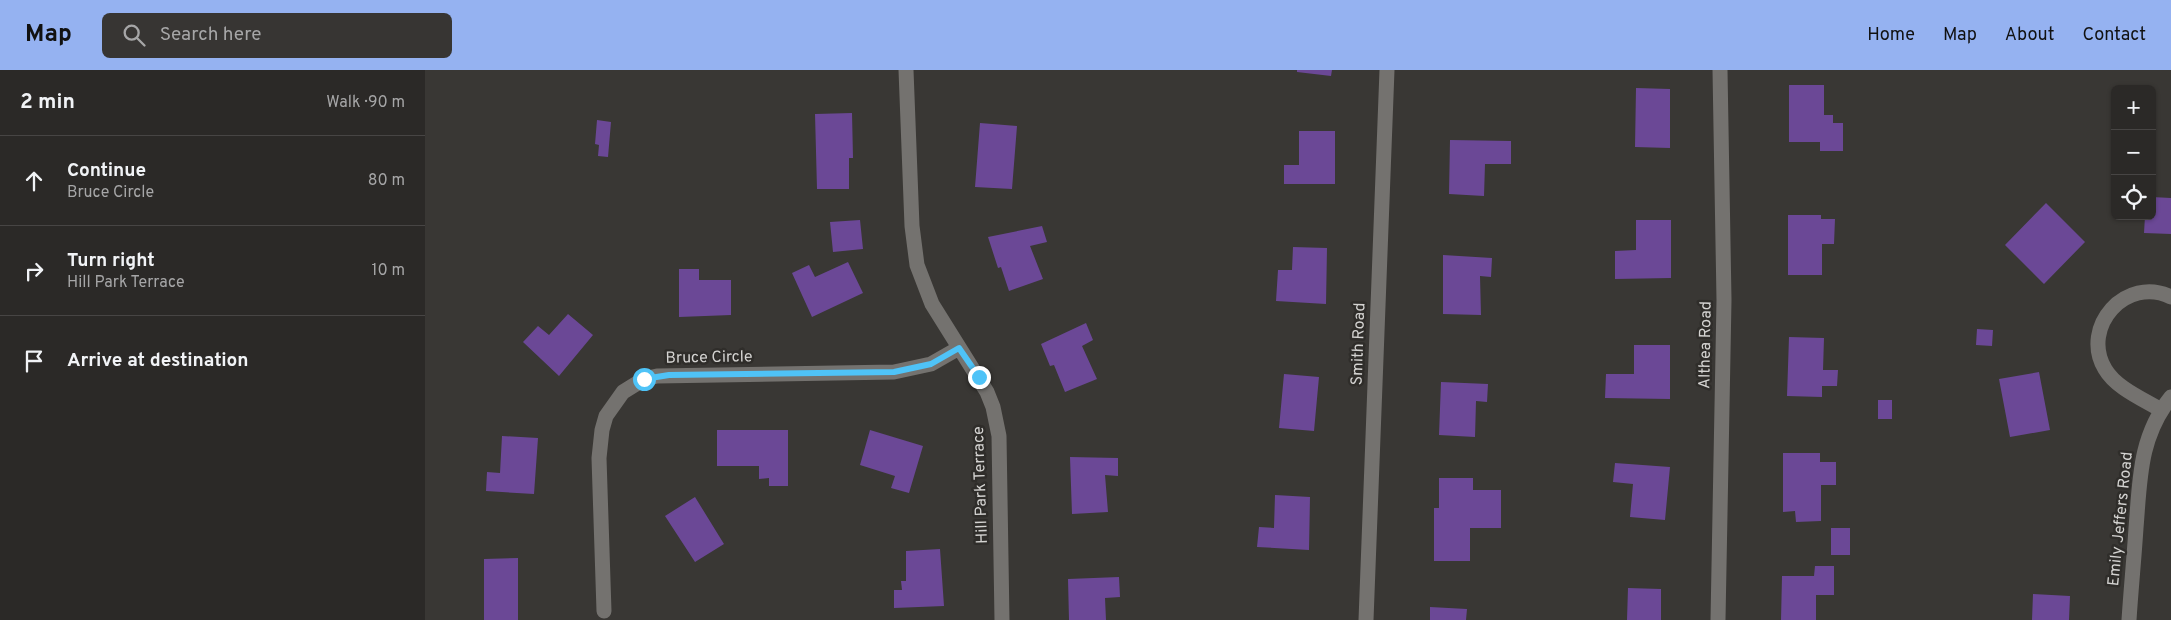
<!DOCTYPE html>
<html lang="en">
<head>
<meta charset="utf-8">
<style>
  :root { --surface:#2b2927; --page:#373533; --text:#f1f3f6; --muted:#a6a6a7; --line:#474544; --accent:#95b2f1 }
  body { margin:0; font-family:Overpass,sans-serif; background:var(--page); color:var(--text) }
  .controls { position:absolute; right:15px; top:15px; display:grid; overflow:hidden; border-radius:8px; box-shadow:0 1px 4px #0004 }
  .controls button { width:45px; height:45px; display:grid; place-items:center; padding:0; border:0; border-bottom:1px solid var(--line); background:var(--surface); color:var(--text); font:25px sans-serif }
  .stop { position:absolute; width:15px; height:15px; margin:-11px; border:4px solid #4fc3f7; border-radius:50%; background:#fff }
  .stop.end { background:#4fc3f7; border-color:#fff; box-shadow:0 1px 5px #0008 }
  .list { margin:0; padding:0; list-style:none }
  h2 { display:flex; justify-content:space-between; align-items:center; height:65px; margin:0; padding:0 20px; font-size:21px }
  h2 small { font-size:16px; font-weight:400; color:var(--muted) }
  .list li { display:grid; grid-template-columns:32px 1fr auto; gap:15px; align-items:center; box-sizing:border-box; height:90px; padding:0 20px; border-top:1px solid var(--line) }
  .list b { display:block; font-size:19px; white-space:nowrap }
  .list p { margin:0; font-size:16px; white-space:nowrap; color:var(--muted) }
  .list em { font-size:16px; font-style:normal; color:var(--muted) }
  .icon { flex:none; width:28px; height:28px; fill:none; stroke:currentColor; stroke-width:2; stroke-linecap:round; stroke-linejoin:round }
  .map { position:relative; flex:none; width:1746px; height:550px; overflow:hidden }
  header { display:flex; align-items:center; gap:30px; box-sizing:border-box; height:70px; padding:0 25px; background:var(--accent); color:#111 }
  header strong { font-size:24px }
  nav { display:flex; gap:28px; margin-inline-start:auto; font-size:18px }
  .search { width:350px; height:45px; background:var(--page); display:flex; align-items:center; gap:12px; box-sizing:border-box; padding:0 18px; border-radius:8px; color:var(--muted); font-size:19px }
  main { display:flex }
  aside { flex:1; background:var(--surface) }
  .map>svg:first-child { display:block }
  .building { fill:#6b4896 }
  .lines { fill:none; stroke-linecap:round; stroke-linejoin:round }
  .minor { stroke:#74726f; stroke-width:15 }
  .route { stroke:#4fc3f7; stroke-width:6 }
  .labels { text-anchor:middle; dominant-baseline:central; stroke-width:5; stroke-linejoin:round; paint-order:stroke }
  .street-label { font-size:16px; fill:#d4d3d1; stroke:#2f2d2a }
</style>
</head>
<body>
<header>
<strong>Map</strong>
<div class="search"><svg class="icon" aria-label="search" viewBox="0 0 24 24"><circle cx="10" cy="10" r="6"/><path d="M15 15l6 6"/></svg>Search here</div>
<nav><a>Home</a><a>Map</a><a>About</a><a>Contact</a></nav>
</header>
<main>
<aside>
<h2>2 min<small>Walk · 90 m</small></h2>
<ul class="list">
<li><svg class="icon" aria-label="ahead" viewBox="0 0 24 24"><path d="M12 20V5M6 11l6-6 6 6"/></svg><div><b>Continue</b><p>Bruce Circle</p></div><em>80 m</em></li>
<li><svg class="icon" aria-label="right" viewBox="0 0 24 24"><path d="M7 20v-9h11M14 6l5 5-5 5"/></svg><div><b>Turn right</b><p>Hill Park Terrace</p></div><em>10 m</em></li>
<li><svg class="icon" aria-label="arrive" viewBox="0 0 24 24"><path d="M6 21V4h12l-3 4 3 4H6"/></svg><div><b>Arrive at destination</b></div></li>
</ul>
</aside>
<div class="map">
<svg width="1746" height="550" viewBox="0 0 1746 550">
  <rect width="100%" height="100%" fill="#393734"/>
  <!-- building -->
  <path class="building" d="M872 0H907L906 6 872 2Z
    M1364 15H1399V45H1408V53H1418V81H1395V72H1364Z
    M1211 18 1245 19V78L1210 77Z
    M427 43 428 88H424V119H392L390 44Z
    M172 50 186 52 183 87 173 86 174 75 170 74Z
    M555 53 592 56 587 119 550 117Z
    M874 61H910V114H859V95H874Z
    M1025 70 1086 71V94H1060L1059 126 1024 124Z
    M1727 127 1746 128V164L1719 163 1720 146H1727Z
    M1621 133 1660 172 1619 214 1580 175Z
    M1363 145H1396V149H1410L1409 174H1397V205H1363Z
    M435 150 438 179 408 182 405 152Z
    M1211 150H1246V208L1190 209V181L1211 180Z
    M617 156 622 172 605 176 618 209 584 221 576 197 573 198 563 167Z
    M868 177 902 178 901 234 851 231 853 200H867Z
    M1018 185 1067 188 1066 207 1055 206 1056 245 1018 244Z
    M423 192 438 223 387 247 367 203 384 195 390 207Z
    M254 199H274V210H306V245L254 247Z
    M143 244 168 265 134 306 98 272 113 256 124 265Z
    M661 253 668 270 657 276 672 309 640 322 629 295 625 296 616 274Z
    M1552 259 1568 260 1567 276 1551 275Z
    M1364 267 1399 268 1398 300H1413L1412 316H1397V327L1362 326Z
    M1209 275H1245V329L1180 328 1181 304H1209Z
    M1614 302 1625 360 1585 367 1574 309Z
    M859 304 894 307 889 361 854 358Z
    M1016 312 1063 314 1062 332 1051 331 1050 367 1014 365Z
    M1453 330H1467V349H1453Z
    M292 360H363V416H344V408L334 409V396H292Z
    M445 360 498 376 484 423 466 418 470 406 435 395Z
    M77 366 113 368 109 424 61 421 62 402 75 403Z
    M1358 383H1395V392H1411V415H1396V451L1371 452 1370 441 1358 442Z
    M645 387 693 388V406L680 405 683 442 647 444Z
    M1190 393 1245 397 1240 450 1205 447 1208 414 1188 412Z
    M1014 408H1048V420H1076V458H1045V491H1009V438H1014Z
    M850 425 885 427 884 480 832 477 834 457 849 458Z
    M270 427 299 474 270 492 240 446Z
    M1406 458H1425V485H1406Z
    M515 479 519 536 469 538V520H477L476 511H481V481Z
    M93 488V550H59V489Z
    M1390 496H1409V525H1391V550H1356L1357 506H1389Z
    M694 507 695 527 680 528 681 550H644L643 509Z
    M1203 518 1236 519V550H1202Z
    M1608 524 1645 526 1644 550H1607Z
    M1005 537 1042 539 1041 550H1005Z"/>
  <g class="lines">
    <!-- minor -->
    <path class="minor" d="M481 0 487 156 492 195 507 234 562 322 568 337 574 366 577 550
      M1736 340C1718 329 1691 318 1680 299 1655 257 1701 205 1746 227
      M179 541 174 388 177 360 181 346 198 322 219 309 232 306 469 302 506 294 534 278
      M941 550 962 0
      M1293 550 1299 230 1295 0
      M1704 550C1706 519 1709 489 1711 458 1715 410 1714 367 1746 327"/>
  </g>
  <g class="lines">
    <!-- route -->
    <path class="route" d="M219 309 244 305 469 302 506 294 534 278 554 307"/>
  </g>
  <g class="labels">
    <!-- street labels -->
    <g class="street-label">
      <text transform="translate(934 274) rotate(-88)">Smith Road</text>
      <text transform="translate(1281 275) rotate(-89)">Althea Road</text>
      <text transform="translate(284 288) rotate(-1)">Bruce Circle</text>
      <text transform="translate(556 415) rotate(-92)">Hill Park Terrace</text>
      <text transform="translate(1696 449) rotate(-84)">Emily Jeffers Road</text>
    </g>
  </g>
</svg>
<div class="controls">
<button>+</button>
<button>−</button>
<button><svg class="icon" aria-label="locate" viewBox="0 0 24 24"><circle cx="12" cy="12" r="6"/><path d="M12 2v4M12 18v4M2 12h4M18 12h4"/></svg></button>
</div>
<div class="stop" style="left:219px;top:309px"></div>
<div class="stop end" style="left:554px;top:307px"></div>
</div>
</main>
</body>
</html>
